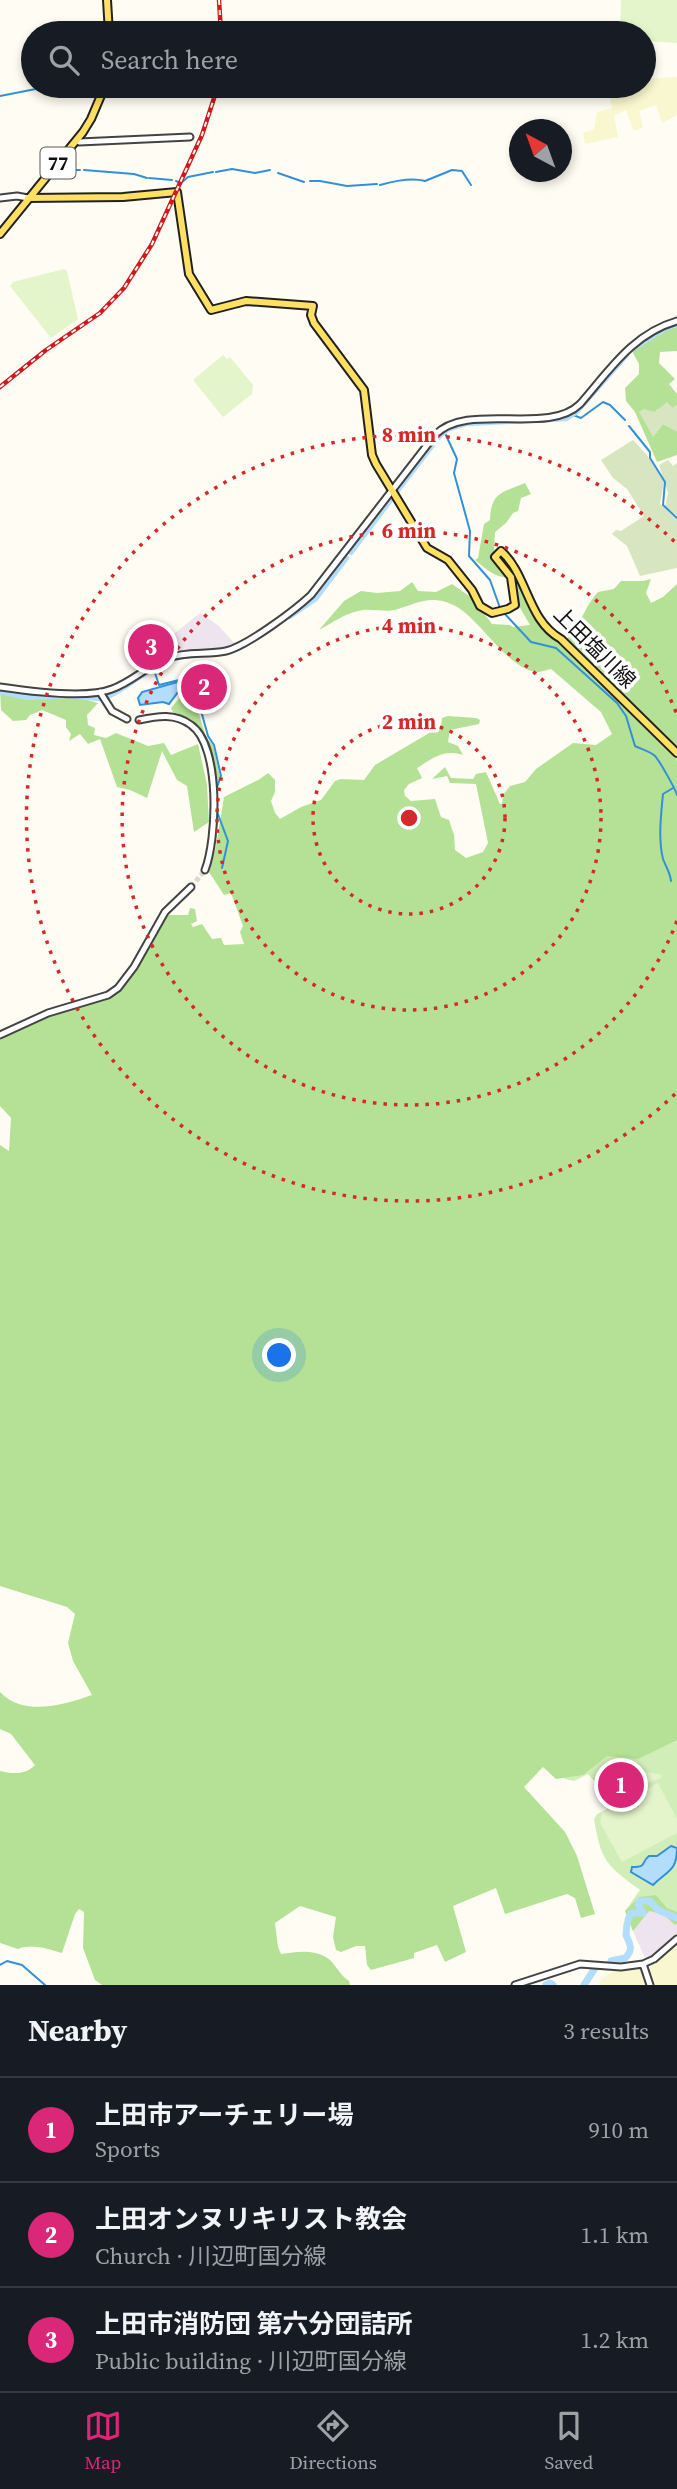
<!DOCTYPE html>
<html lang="en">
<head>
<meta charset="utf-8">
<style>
  :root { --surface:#171b24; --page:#20242c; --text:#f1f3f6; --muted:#9ea1a6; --line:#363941; --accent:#db2777 }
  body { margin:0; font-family:"Source Serif 4","Noto Sans JP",serif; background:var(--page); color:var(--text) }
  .compass { position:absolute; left:509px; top:119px; width:63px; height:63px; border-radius:50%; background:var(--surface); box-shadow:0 4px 10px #0003; rotate:319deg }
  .you { position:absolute; left:280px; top:1356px; width:24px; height:24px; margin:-18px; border:5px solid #fff; border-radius:50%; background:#1a73e8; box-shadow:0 0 0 10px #1a73e833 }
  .badge { display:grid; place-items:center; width:46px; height:46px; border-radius:50%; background:var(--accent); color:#fff; font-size:23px; font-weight:700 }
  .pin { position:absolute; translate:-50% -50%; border:4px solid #fff; box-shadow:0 2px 7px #0006 }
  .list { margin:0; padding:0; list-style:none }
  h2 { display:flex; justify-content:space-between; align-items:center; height:91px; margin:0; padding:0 28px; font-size:30px }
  h2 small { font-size:23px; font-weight:400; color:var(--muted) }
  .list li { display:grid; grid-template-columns:46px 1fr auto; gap:21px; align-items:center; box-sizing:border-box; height:105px; padding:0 28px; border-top:2px solid var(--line) }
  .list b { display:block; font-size:26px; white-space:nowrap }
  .list p { margin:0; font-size:23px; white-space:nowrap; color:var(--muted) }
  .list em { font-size:23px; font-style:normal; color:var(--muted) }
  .icon { flex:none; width:38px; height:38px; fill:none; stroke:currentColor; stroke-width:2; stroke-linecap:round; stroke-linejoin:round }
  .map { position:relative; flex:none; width:677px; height:1985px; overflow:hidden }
  .search { position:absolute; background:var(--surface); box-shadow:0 4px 10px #0003; left:21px; right:21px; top:21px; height:77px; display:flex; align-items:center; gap:18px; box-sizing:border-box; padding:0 24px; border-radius:38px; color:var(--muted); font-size:26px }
  .sheet { height:406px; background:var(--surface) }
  nav { display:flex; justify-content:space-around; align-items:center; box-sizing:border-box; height:98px; border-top:2px solid var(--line); background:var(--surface); font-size:19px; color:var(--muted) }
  nav a { display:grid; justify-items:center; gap:4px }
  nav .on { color:var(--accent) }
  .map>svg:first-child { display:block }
  .industrial { fill:#eee4ef }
  .farmland { fill:#f8f7d0 }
  .green { fill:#d2eeb8 }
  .forest { fill:#b4e195 }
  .cemetery { fill:#d7e5c0 }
  .pitch { fill:#e4f4cb }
  .water { fill:#b2ddfc; stroke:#3290da; stroke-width:2 }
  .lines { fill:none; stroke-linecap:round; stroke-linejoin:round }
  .stream { stroke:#3290da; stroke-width:2 }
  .canal { stroke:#b2ddfc; stroke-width:4.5 }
  .river { stroke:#b2ddfc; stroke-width:7 }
  .minor-tunnel { stroke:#dbd9d1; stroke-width:5; stroke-dasharray:5 2.5; stroke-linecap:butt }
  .minor-casing { stroke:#434343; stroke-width:9 }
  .major-casing { stroke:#212121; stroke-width:10 }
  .minor { stroke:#fff; stroke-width:5 }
  .major { stroke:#ffe063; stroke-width:6 }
  .rail-casing { stroke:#cf191a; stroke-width:4.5 }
  .rail { stroke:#fff; stroke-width:2; stroke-dasharray:5; stroke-linecap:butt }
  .ring { fill:none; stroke:#d62828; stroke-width:3.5; stroke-dasharray:3.5 7 }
  .labels { text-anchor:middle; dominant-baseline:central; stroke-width:7; stroke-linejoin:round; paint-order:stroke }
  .shield { fill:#fff; stroke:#585858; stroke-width:2 }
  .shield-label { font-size:19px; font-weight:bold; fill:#101010 }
  .street-label { font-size:21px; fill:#101010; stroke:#fff }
  .centre { fill:#d62828; stroke:#fff; stroke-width:3.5 }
  .ring-label { font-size:21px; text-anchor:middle; font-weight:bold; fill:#d62828; stroke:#fff; stroke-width:7; stroke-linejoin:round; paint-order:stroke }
</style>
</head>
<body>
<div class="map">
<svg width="677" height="1985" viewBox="0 0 677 1985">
  <rect width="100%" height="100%" fill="#fffdf3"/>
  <!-- industrial -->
  <path class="industrial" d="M200 613 219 626 235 644 226 648 175 652 170 637Z
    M649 1911 663 1914 677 1926V1934L648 1958 644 1956 633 1931Z"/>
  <!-- farmland -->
  <path class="farmland" d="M677 77V115L662 123 656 105 639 111 643 127 634 131 626 110 614 116 618 137 585 144 583 133 594 129 597 112 612 108 610 98 626 93 625 86H644V79Z
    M677 1943V1985H653L649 1971 652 1965Z
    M637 1969 640 1971 645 1985H599L601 1979 616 1970Z"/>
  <!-- green -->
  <path class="green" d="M677 1571V1926L663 1914 649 1911 633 1931 625 1911 640 1890C606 1865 601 1861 594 1819L597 1814 612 1807 608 1797 588 1774 574 1781 565 1779 547 1756Z"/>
  <!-- forest -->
  <path class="forest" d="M677 325V351L660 352 659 363 675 379 669 384 677 394V405L673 408 658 409 655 412H651L653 437 663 424 677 431V455L657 462 635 412 626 401 625 388 639 374V364L632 351 666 329Z
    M525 483 531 494 521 498 518 511 513 513 506 523 495 532 494 551 503 555 547 633 560 639 676 756 677 762V1740L638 1759 607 1756 583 1775 556 1779 543 1767 524 1787 565 1832 577 1856 595 1914 581 1918 575 1898 567 1894 505 1914 496 1888 453 1906 466 1952 445 1962 437 1945 414 1953V1958L371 1970 367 1965 365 1946H356L341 1952 336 1950 333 1937 336 1917 300 1906 275 1923 278 1947 281 1954C297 1952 315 1948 330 1960 337 1967 340 1975 349 1981L350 1985H102L95 1980 83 1948 84 1912 79 1909 75 1914 62 1953C48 1949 32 1943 18 1949L0 1943V1771C12 1774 26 1775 35 1765L11 1734 0 1729V1692C23 1717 64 1705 92 1695L73 1661 68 1643 75 1614 67 1607 0 1586V1145L9 1151 11 1118 0 1106V1038L38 1019 100 1000 117 990 165 915H188L190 908 195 909 197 921 191 924 193 927 202 924 212 939 221 938 224 945 244 944 240 932 243 926 231 893 224 895 209 872 216 846 224 797 260 779 268 773 275 780V792L271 801 275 813 280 819 301 807 321 800 335 781 341 779 364 780 375 765 441 726 442 718 448 716 476 718 480 720 479 724 450 730 448 742 458 746 463 755C444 749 433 758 417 768L422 778 409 784 404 790 405 796 411 801 435 799 441 817 449 820 454 835 455 850 466 858 483 852 488 843 476 784 450 783 447 776 432 779 445 767 451 778 473 779 476 774 486 772 500 804H502L503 795 510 786 525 782 536 769 573 743 596 745 612 734 601 712 551 669C546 670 539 673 535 672 507 667 481 621 457 607 432 593 418 603 395 610 386 612 373 609 363 610 347 612 332 623 319 630L344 601 361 591 377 593 400 591 412 582 418 591 436 592 452 584 472 598 492 624 510 625 513 627 530 625 519 606 513 577C497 580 486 569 475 560L478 558 484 524 490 520C491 492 502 493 525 483Z
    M651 579 646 593 651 603 663 597 677 584V748L565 640C580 628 584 607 598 592L614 589 621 581H643Z
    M0 688 55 691 98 703 87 715 88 725 95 728 94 735 106 738 116 733 148 746 164 743 171 755 198 744 207 785 209 822 194 832 187 786 177 780 162 751 147 798 130 790 117 787 100 739 88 744 80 734 69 741 71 734 66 727V720L42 710 30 715 26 720 13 721 1 710Z
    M192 691 206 737 213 745 220 777 216 788C216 757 205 723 173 712L171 708 182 695Z
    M656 1895 667 1908 677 1912V1923L675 1925 663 1914 649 1911 633 1931 625 1911 639 1897Z"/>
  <!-- cemetery -->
  <path class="cemetery" d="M667 402 673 408 677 405V431L663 424 653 437 639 412 644 409 655 412Z
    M633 440 646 454 664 482 660 504 677 519V568L640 576 627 546 612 534 616 530 621 531 644 516 627 489 613 478 601 460Z
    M668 460 673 466 677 463V516L665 506 668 493 659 465Z"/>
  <!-- pitch -->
  <path class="pitch" d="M621 0H677V43L644 41V33H620Z
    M64 269 67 271 78 319 51 338 10 286 13 282Z
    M223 355 227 359 230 357 253 385 252 394 223 417 193 380Z
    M612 1766 614 1769 660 1774 661 1778 608 1797 599 1773Z
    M658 1783 677 1819V1833L622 1862 600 1823 602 1813Z"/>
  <!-- water -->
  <path class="water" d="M181 681 184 684 169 704 163 702 140 705 138 698 142 692Z
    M671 1846 677 1848C677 1871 668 1870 653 1885L631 1872 632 1867C648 1867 640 1863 649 1856H657Z"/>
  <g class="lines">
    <!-- stream -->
    <path class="stream" d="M152 33 161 22
      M0 96 51 86
      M70 170H80
      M84 170 134 174 147 178
      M216 172 232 169 255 173 270 170
      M278 173 304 182
      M149 178 172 180
      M176 181 178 182
      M310 181H320L347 186 377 184
      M181 183 188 177 213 172
      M380 185C394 181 411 177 425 181L452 170 462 171 471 185
      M573 415 581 418 603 402 610 405 625 420
      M629 426 650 452V458L665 482 663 505 677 518
      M444 431 457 459 454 473 470 531 469 556 490 580 500 608
      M504 613 531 642 556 648 617 703 626 716 635 746C641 749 651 752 655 756 659 760 676 790 677 795
      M154 670 159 685 183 679 190 681 200 707 208 736 214 745 221 776 216 790
      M216 809 228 841 222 868
      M671 881C670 872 666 867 663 859 658 839 661 815 663 794L673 788
      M0 1965 7 1961 22 1965 45 1985"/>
    <!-- canal -->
    <path class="canal" d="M631 350 665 329 677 325
      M397 492 441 435 449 429 466 424 566 419 577 412 627 355
      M351 553 392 499
      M290 617 316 599 347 558
      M0 692 28 698 67 696 100 699
      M108 697C130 687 149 667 171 660 198 651 221 661 247 644"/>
    <!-- river -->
    <path class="river" d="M628 1920 631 1913H643L638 1904 640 1901H650L658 1910 677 1918
      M611 1961 625 1958C634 1950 630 1944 626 1935L627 1924
      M546 1985 550 1983 553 1985
      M584 1985 595 1968"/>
    <!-- minor-tunnel -->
    <path class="minor-tunnel" d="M191 887 205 870"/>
    <!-- minor casing -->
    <g class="minor-casing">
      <path id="minor" d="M79 142 190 137
        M0 198 17 196 28 198
        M0 687C27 691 87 699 112 689 132 682 148 665 168 658 186 651 208 655 226 651 247 646 295 610 311 595L435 435C467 401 548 436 580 404 609 371 632 334 677 321
        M100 692 112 711 127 719
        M139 720C158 716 175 713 191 725 221 746 217 839 205 870
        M0 1035 48 1013 108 995 118 988 134 967 165 912 191 887
        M643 1964 650 1985
        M515 1985 580 1964 621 1967 643 1964 654 1959 677 1939"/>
    </g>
    <!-- major casing -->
    <g class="major-casing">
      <path id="major" d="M107 0 109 33
        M28 198 123 197 177 192 189 274 211 310 246 301 313 306 311 315 314 323 364 390 372 455 376 464 427 548 448 560 472 590 480 606 492 613 508 609 515 605 511 577 495 557 501 551C528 575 527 620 561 639L677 753
        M0 234 83 132 91 119 105 86"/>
    </g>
    <!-- minor -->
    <use href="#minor" class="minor"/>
    <!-- major -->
    <use href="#major" class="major"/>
    <!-- rail casing -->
    <g class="rail-casing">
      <path id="rail" d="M219 0 221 33
        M0 387 46 350 100 313 124 288 152 244 202 135 218 86"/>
    </g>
    <!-- rail -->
    <use href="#rail" class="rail"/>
  </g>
  <!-- distance rings -->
  <g class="ring">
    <circle cx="409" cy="818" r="96"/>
    <circle cx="409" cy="818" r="192"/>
    <path d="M677 921A287 287 0 1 1 677 715"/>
    <path d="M675 1094A383 383 0 1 1 675 542"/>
  </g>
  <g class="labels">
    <!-- shield labels -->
    <rect class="shield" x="40.5" y="147.5" width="35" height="31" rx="5"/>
    <g class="shield-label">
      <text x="58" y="163">77</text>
    </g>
    <!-- street labels -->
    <g class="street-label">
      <text transform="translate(595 647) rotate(45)">上田塩川線</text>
    </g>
  </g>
  <circle cx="409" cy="818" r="10" class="centre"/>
  <g class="ring-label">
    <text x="409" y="442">8 min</text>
    <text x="409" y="538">6 min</text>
    <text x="409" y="633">4 min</text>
    <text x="409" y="729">2 min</text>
  </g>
</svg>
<svg class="compass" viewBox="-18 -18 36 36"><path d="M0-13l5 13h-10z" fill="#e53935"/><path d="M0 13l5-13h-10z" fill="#9ea1a6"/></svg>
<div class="you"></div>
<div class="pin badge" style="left:621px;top:1785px">1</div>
<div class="pin badge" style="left:204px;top:687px">2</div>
<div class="pin badge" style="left:151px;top:647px">3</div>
<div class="search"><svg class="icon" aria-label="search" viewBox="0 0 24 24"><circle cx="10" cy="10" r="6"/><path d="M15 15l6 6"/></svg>Search here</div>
</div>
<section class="sheet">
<h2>Nearby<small>3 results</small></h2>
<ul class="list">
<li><span class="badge">1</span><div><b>上田市アーチェリー場</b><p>Sports</p></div><em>910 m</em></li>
<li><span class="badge">2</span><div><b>上田オンヌリキリスト教会</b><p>Church · 川辺町国分線</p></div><em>1.1 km</em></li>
<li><span class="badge">3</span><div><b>上田市消防団 第六分団詰所</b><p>Public building · 川辺町国分線</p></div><em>1.2 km</em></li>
</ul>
</section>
<nav>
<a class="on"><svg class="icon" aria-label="map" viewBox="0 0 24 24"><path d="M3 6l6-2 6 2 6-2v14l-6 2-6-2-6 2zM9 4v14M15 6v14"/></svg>Map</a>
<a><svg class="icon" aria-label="directions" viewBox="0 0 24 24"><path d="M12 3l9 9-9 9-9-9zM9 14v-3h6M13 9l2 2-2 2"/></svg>Directions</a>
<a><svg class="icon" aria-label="saved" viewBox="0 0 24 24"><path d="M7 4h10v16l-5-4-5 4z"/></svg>Saved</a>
</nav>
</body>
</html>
